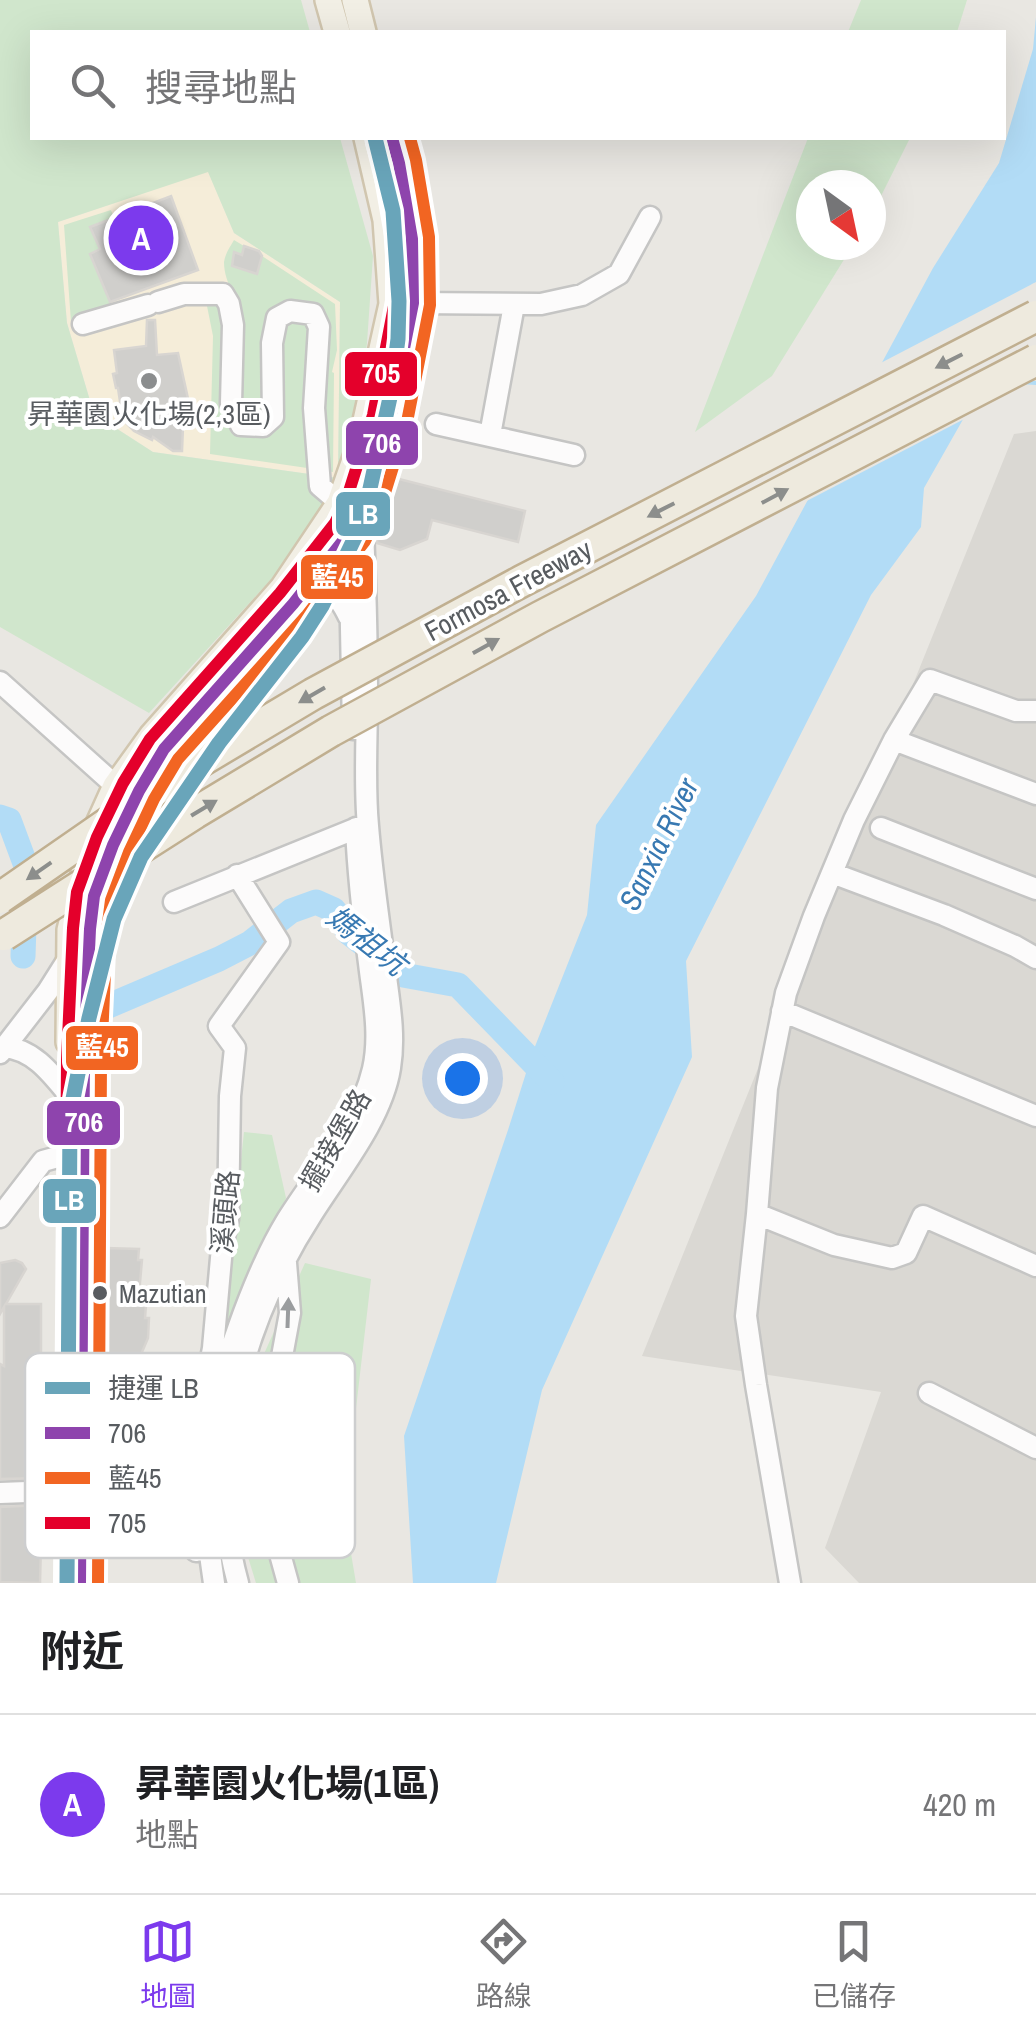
<!DOCTYPE html>
<html lang="zh-TW">
<head>
<meta charset="utf-8">
<style>
  :root { --surface:#fff; --page:#f6f6f6; --text:#202124; --muted:#757577; --line:#e0e0e0; --accent:#7c3aed }
  body { margin:0; font-family:"Archivo Narrow","Noto Sans TC",sans-serif; background:var(--page); color:var(--text) }
  .compass { position:absolute; left:796px; top:170px; width:90px; height:90px; border-radius:50%; background:var(--surface); box-shadow:0 10px 40px #0002; rotate:147deg }
  .you { position:absolute; left:462px; top:1078px; width:35px; height:35px; margin:-25px; border:8px solid #fff; border-radius:50%; background:#1a73e8; box-shadow:0 0 0 15px #1a73e833 }
  .badge { display:grid; place-items:center; width:65px; height:65px; border-radius:50%; background:var(--accent); color:#fff; font-size:32px; font-weight:700 }
  .pin { position:absolute; translate:-50% -50%; border:5px solid #fff; box-shadow:0 2px 10px #0006 }
  .list { margin:0; padding:0; list-style:none }
  h2 { display:flex; justify-content:space-between; align-items:center; height:130px; margin:0; padding:0 40px; font-size:42px }
  h2 small { font-size:32px; font-weight:400; color:var(--muted) }
  .list li { display:grid; grid-template-columns:65px 1fr auto; gap:30px; align-items:center; box-sizing:border-box; height:180px; padding:0 40px; border-top:2px solid var(--line) }
  .list b { display:block; font-size:38px; white-space:nowrap }
  .list p { margin:0; font-size:32px; white-space:nowrap; color:var(--muted) }
  .list em { font-size:32px; font-style:normal; color:var(--muted) }
  .icon { flex:none; width:55px; height:55px; fill:none; stroke:currentColor; stroke-width:2; stroke-linecap:round; stroke-linejoin:round }
  .map { position:relative; flex:none; width:1036px; height:1583px; overflow:hidden }
  .search { position:absolute; background:var(--surface); box-shadow:0 10px 40px #0002; left:30px; right:30px; top:30px; height:110px; display:flex; align-items:center; gap:25px; box-sizing:border-box; padding:0 35px; border-radius:0px; color:var(--muted); font-size:38px }
  .sheet { height:310px; background:var(--surface) }
  nav { display:flex; justify-content:space-around; align-items:center; box-sizing:border-box; height:140px; border-top:2px solid var(--line); background:var(--surface); font-size:28px; color:var(--muted) }
  nav a { display:grid; justify-items:center; gap:5px }
  nav .on { color:var(--accent) }
  .map>svg:first-child { display:block }
  .commercial { fill:#f5edd9 }
  .industrial { fill:#dad8d3 }
  .green { fill:#d0e6cc; fill-rule:evenodd }
  .water { fill:#b2dcf6 }
  .pier { fill:#e9e7e2 }
  .lines { fill:none; stroke-linecap:round; stroke-linejoin:round }
  .stream { stroke:#b2dcf6; stroke-width:4 }
  .river { stroke:#b2dcf6; stroke-width:25 }
  .building { fill:#d0cfcc; stroke:#d8d5d1; stroke-width:2.5 }
  .minor-casing { stroke:#c5c5c4; stroke-width:25 }
  .major-casing { stroke:#d1c6af; stroke-width:30 }
  .minor { stroke:#fcfbfb; stroke-width:20 }
  .major { stroke:#f2efe5; stroke-width:25 }
  .highway-bridge-casing { stroke:#c0af90; stroke-width:35; stroke-linecap:butt }
  .highway-bridge { stroke:#eeeade; stroke-width:30 }
  .bus-1-casing { stroke:#fff; stroke-width:20 }
  .bus-2-casing { stroke:#fff; stroke-width:20 }
  .bus-3-casing { stroke:#fff; stroke-width:20 }
  .bus-1 { stroke:#8e44ad; stroke-width:12 }
  .bus-2 { stroke:#f26522; stroke-width:12 }
  .bus-3 { stroke:#e4002b; stroke-width:12 }
  .metro-1-casing { stroke:#fff; stroke-width:22 }
  .metro-1 { stroke:#69a5ba; stroke-width:15 }
  .oneway { fill:#8c8e8c }
  .oneway2 { fill:#9a9c9e }
  .poi-dot { fill:#8b8d8e; stroke:#fff; stroke-width:4 }
  .bus-dot { fill:#585c60; stroke:#fff; stroke-width:4 }
  .labels { text-anchor:middle; dominant-baseline:central; stroke-width:8; stroke-linejoin:round; paint-order:stroke }
  .bus-label { font-size:26px; fill:#585c60; stroke:#fff; text-anchor:start }
  .poi-label { font-size:28px; fill:#585c60; stroke:#fff }
  .street-label { font-size:28px; fill:#585c60; stroke:#fff }
  .water-label { font-size:30px; font-style:italic; fill:#3879b2; stroke:#fff }
  .key { fill:#fff; stroke:#cdcecf; stroke-width:2.5 }
  .key-label { font-size:28px; fill:#585c60 }
  .line-badge { stroke:#fff; stroke-width:4 }
  .badge-label { font-size:28px; text-anchor:middle; font-weight:bold; fill:#fff }
</style>
</head>
<body>
<div class="map">
<svg width="1036" height="1583" viewBox="0 0 1036 1583">
  <rect width="100%" height="100%" fill="#e9e7e2"/>
  <!-- commercial -->
  <path class="commercial" d="M208 171 234 233 340 302 338 478 153 452 94 414 67 323 58 222Z"/>
  <!-- industrial -->
  <path class="industrial" d="M1036 431V1583H859L825 1548 881 1392 642 1356 1014 434Z"/>
  <!-- green -->
  <path class="green" d="M0 0H301L310 32H32V138H340L373 256 367 343 354 439 337 496 274 576 149 713 0 627ZM208 172 234 233 340 302 338 478 153 452 94 414 67 323 58 222Z
    M861 0H967L957 32H848Z
    M808 138H910L871 216V185H811V245H853L772 376 695 432Z
    M111 210 114 218 90 228 100 249 90 254 110 303 99 315 71 322 64 225Z
    M234 240 244 246 242 255 234 253 257 274 262 256 335 304 337 350 332 372 334 373 333 472 325 471 320 407 326 327 286 303 266 411 260 420 247 419C232 386 247 356 243 323 240 300 224 285 224 262 225 254 230 247 234 240Z
    M206 301 217 302C234 321 225 379 225 405L264 433 278 379 283 327 290 320 305 322 311 330 314 469 210 454 213 336Z
    M244 1132 272 1135 286 1198 219 1364Z
    M305 1263 371 1279 344 1512 356 1583H256L244 1544 241 1448 254 1376Z"/>
  <!-- water -->
  <path class="water" d="M1036 17V283L1032 284 982 386 924 488 921 527 871 595 686 961 692 1057 542 1390 496 1583H413L404 1436 508 1130 532 1054 587 915 596 825 756 596 933 268 999 163 1033 49Z"/>
  <!-- pier -->
  <path class="pier" d="M1036 282V288L972 415 797 506 873 367Z"/>
  <g class="lines">
    <!-- stream -->
    <path class="stream" d="M1021 382 1036 383"/>
    <!-- river -->
    <path class="river" d="M0 817 9 820 26 866 23 956
      M106 1007 219 959 250 943 291 911 316 902 334 910 349 933 403 975 458 985 552 1082"/>
  </g>
  <!-- building -->
  <path class="building" d="M171 196 198 270 110 302 90 254 100 249 90 227Z
    M244 246 259 251 262 256 257 274 232 266 234 252 242 255Z
    M147 320H155L157 355 178 353 194 426 183 427 182 451H173L153 437 152 440 134 431 125 422 140 405 121 408 118 388H116L113 374 117 373 114 350 146 346Z
    M395 478 525 511 518 542 432 520 427 539 400 550 377 543V533Z
    M105 1248 139 1249 138 1260H142L138 1305H146L145 1318H149L148 1338 131 1378 102 1379Z
    M15 1260 22 1263 26 1269 6 1304H41V1478L0 1479V1364L4 1366V1307L0 1314V1263Z
    M42 1505 40 1583 0 1582V1507Z"/>
  <g class="lines">
    <!-- minor casing -->
    <g class="minor-casing">
      <path id="minor" d="M158 302 184 294H223L229 304 233 325 231 403 241 425 263 426 273 417 272 343 277 318 290 311 313 314 319 327 314 408 320 486 340 503 362 507C365 571 367 633 367 697 367 740 364 784 368 826 372 876 380 927 386 977 390 1007 395 1037 390 1068 382 1119 339 1171 312 1214 243 1321 203 1458 238 1583
        M413 303 541 304 582 295 619 274 650 217
        M83 324 148 305
        M436 424 574 455
        M490 435 514 305
        M349 528 353 729
        M295 603C322 586 334 585 349 617
        M0 682 116 786 128 789
        M894 740 1036 794
        M881 828 1036 889
        M832 873 944 915 1015 946 1036 958
        M174 902 367 824
        M782 1011 1036 1116
        M4 1047C33 1049 51 1073 69 1095
        M0 1053 48 991 72 953
        M757 1214 834 1245 892 1258 906 1253 923 1216 1036 1266
        M0 1217 43 1161 83 1150
        M286 1263 290 1313 276 1389 280 1554 288 1583
        M929 1393 1036 1448
        M0 1493 81 1490
        M196 1551 191 1511 193 1455 213 1348 222 1247 228 1219 230 1096 235 1048 219 1026 279 942 237 875
        M214 1583C207 1536 201 1487 208 1440 218 1376 254 1274 287 1220 317 1172 360 1125 373 1069 381 1034 373 998 369 963 363 918 358 873 356 828
        M790 1583 756 1385 746 1316 757 1214 767 1088 786 993 814 916 854 820 894 740 930 680 1016 711H1036"/>
    </g>
    <!-- major casing -->
    <g class="major-casing">
      <path id="major" d="M328 0 337 32
        M355 0 363 32
        M69 1042 70 930 93 837 116 786 152 736 283 588 340 503 361 443 392 304 386 220 367 138
        M80 1583 84 1060 90 929 94 896 113 845 139 791 164 749 293 604 350 532 362 507 390 419 413 303 412 239 399 163 392 138"/>
    </g>
    <!-- minor -->
    <use href="#minor" class="minor"/>
    <!-- major -->
    <use href="#major" class="major"/>
    <!-- highway-bridge casing -->
    <g class="highway-bridge-casing">
      <path id="highway-bridge" d="M0 898 179 774 313 694 522 581 1036 316
        M4 935 195 813 331 731 540 617 1036 360"/>
    </g>
    <!-- highway-bridge -->
    <use href="#highway-bridge" class="highway-bridge"/>
    <!-- bus-1 casing -->
    <g class="bus-1-casing">
      <path id="bus-1" d="M80 1583 84 1060 90 929 94 896 113 845 139 791 164 749 293 604 350 532 362 507 390 419 413 303 412 239 399 163 392 138"/>
    </g>
    <!-- bus-2 casing -->
    <g class="bus-2-casing">
      <path id="bus-2" d="M98 1583 101 1060 107 930 111 900 129 852 154 799 178 759 307 615 365 541 379 512 407 422 430 305 429 237 416 160 410 138"/>
    </g>
    <!-- bus-3 casing -->
    <g class="bus-3-casing">
      <path id="bus-3" d="M63 1583 67 1060 73 928 77 892 97 837 123 783 150 739 280 593 335 523 346 501 373 415 395 301V241L382 167 375 143"/>
    </g>
    <!-- bus-1 -->
    <use href="#bus-1" class="bus-1"/>
    <!-- bus-2 -->
    <use href="#bus-2" class="bus-2"/>
    <!-- bus-3 -->
    <use href="#bus-3" class="bus-3"/>
    <!-- metro-1 casing -->
    <g class="metro-1-casing">
      <path id="metro-1" d="M67 1583 70 1114 89 1018 114 919 141 857 219 743 302 637 322 606 358 531 369 493 391 393 398 339 399 301 393 211 375 138"/>
    </g>
    <!-- metro-1 -->
    <use href="#metro-1" class="metro-1"/>
  </g>
  <!-- one-way arrows -->
  <defs><path id="oneway-solid" d="M-6-.8H1V-3.2L6.5 0L1 3.2V.8H-6Z" transform="scale(2.5)"/></defs>
  <g class="oneway">
    <use href="#oneway-solid" transform="translate(949 361) rotate(153)"/>
    <use href="#oneway-solid" transform="translate(775 496) rotate(-28)"/>
    <use href="#oneway-solid" transform="translate(661 510) rotate(153)"/>
    <use href="#oneway-solid" transform="translate(486 646) rotate(-29)"/>
    <use href="#oneway-solid" transform="translate(312 695) rotate(150)"/>
    <use href="#oneway-solid" transform="translate(204 808) rotate(-31)"/>
    <use href="#oneway-solid" transform="translate(39 871) rotate(145)"/>
  </g>
  <use class="oneway2" href="#oneway-solid" transform="translate(288 1313) rotate(-88)"/>
  <!-- markers -->
  <circle class="poi-dot" cx="149" cy="381" r="10"/>
  <circle class="bus-dot" cx="100" cy="1293" r="9"/>
  <g class="labels">
    <!-- bus labels -->
    <g class="bus-label">
      <text x="119" y="1293">Mazutian</text>
    </g>
    <!-- poi labels -->
    <g class="poi-label">
      <text x="149" y="414">昇華園火化場(2,3區)</text>
    </g>
    <!-- street labels -->
    <g class="street-label">
      <text transform="translate(508 590) rotate(-28)">Formosa Freeway</text>
      <text transform="translate(335 1140) rotate(-60)">擺接堡路</text>
      <text transform="translate(225 1212) rotate(-85)">溪頭路</text>
    </g>
    <!-- water labels -->
    <g class="water-label">
      <text transform="translate(658 844) rotate(-64)">Sanxia River</text>
      <text transform="translate(367 940) rotate(38)">媽祖坑</text>
    </g>
  </g>
  <!-- legend -->
  <rect x="25" y="1353" width="330" height="205" rx="15" class="key"/>
  <rect x="45" y="1382" width="45" height="12" fill="#69a5ba"/>
  <rect x="45" y="1427" width="45" height="12" fill="#8e44ad"/>
  <rect x="45" y="1472" width="45" height="12" fill="#f26522"/>
  <rect x="45" y="1517" width="45" height="12" fill="#e4002b"/>
  <g class="key-label">
    <text x="108" y="1398">捷運 LB</text>
    <text x="108" y="1443">706</text>
    <text x="108" y="1488">藍45</text>
    <text x="108" y="1533">705</text>
  </g>
  <g class="line-badge">
    <rect x="343" y="350" width="76" height="48" rx="10" fill="#e4002b"/>
    <rect x="344" y="419" width="76" height="48" rx="10" fill="#8e44ad"/>
    <rect x="334" y="490" width="58" height="48" rx="10" fill="#69a5ba"/>
    <rect x="299" y="553" width="76" height="48" rx="10" fill="#f26522"/>
    <rect x="64" y="1024" width="76" height="48" rx="10" fill="#f26522"/>
    <rect x="45" y="1099" width="77" height="48" rx="10" fill="#8e44ad"/>
    <rect x="41" y="1177" width="57" height="48" rx="10" fill="#69a5ba"/>
  </g>
  <g class="badge-label">
    <text x="381" y="383">705</text>
    <text x="382" y="453">706</text>
    <text x="363" y="524">LB</text>
    <text x="337" y="587">藍45</text>
    <text x="102" y="1057">藍45</text>
    <text x="84" y="1132">706</text>
    <text x="69" y="1210">LB</text>
  </g>
</svg>
<svg class="compass" viewBox="-18 -18 36 36"><path d="M0-13l5 13h-10z" fill="#e53935"/><path d="M0 13l5-13h-10z" fill="#757577"/></svg>
<div class="you"></div>
<div class="pin badge" style="left:141px;top:238px">A</div>
<div class="search"><svg class="icon" aria-label="search" viewBox="0 0 24 24"><circle cx="10" cy="10" r="6"/><path d="M15 15l6 6"/></svg>搜尋地點</div>
</div>
<section class="sheet">
<h2>附近<small></small></h2>
<ul class="list">
<li><span class="badge">A</span><div><b>昇華園火化場(1區)</b><p>地點</p></div><em>420 m</em></li>
</ul>
</section>
<nav>
<a class="on"><svg class="icon" aria-label="map" viewBox="0 0 24 24"><path d="M3 6l6-2 6 2 6-2v14l-6 2-6-2-6 2zM9 4v14M15 6v14"/></svg>地圖</a>
<a><svg class="icon" aria-label="directions" viewBox="0 0 24 24"><path d="M12 3l9 9-9 9-9-9zM9 14v-3h6M13 9l2 2-2 2"/></svg>路線</a>
<a><svg class="icon" aria-label="saved" viewBox="0 0 24 24"><path d="M7 4h10v16l-5-4-5 4z"/></svg>已儲存</a>
</nav>
</body>
</html>
